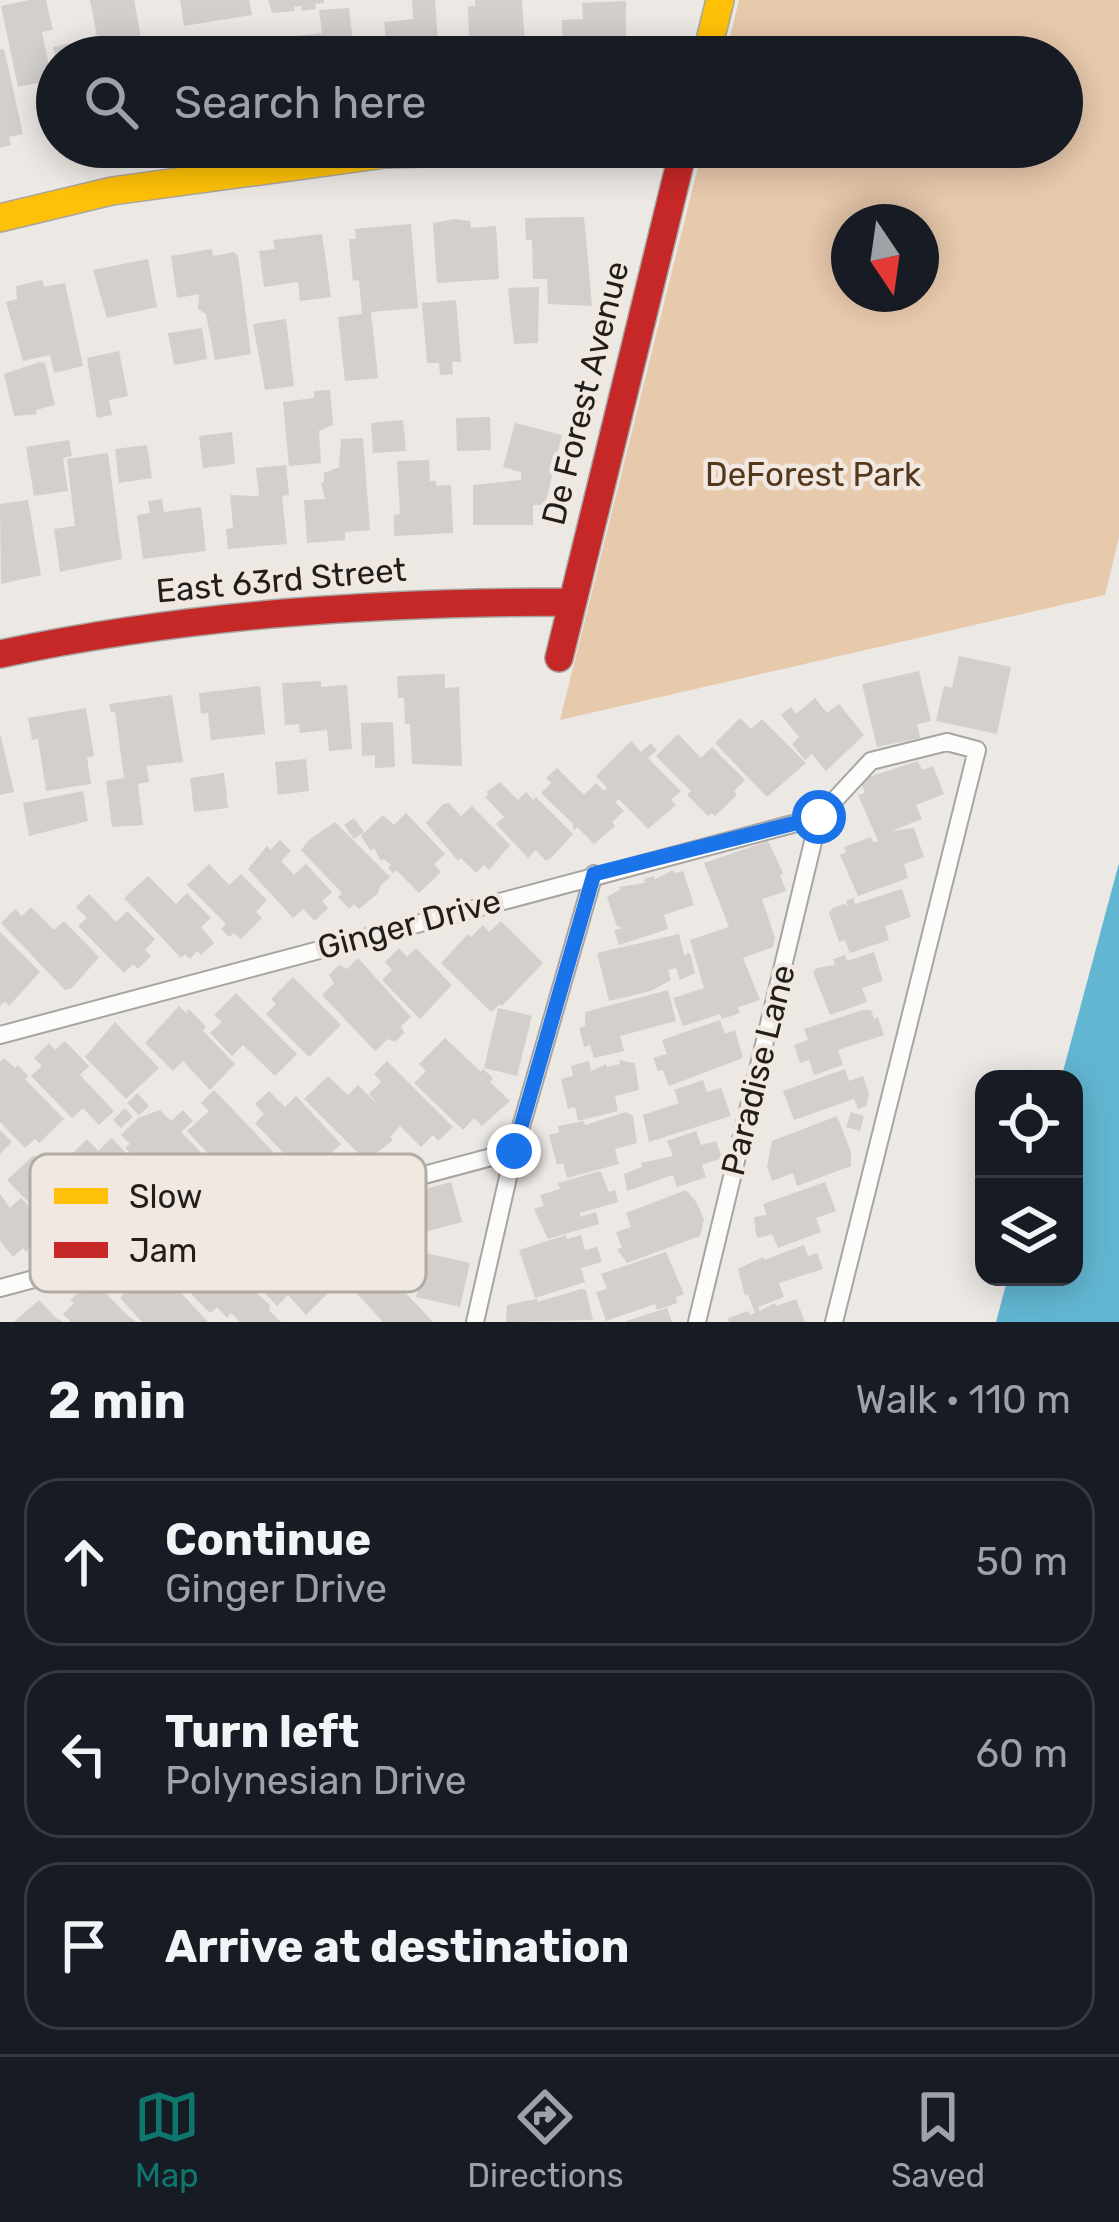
<!DOCTYPE html>
<html lang="en">
<head>
<meta charset="utf-8">
<style>
  :root { --surface:#171b24; --page:#20242c; --text:#f1f3f6; --muted:#9ea1a6; --line:#363941; --accent:#0f766e }
  body { margin:0; font-family:Rubik,sans-serif; background:var(--page); color:var(--text) }
  .controls { position:absolute; right:36px; bottom:36px; display:grid; overflow:hidden; border-radius:24px; box-shadow:0 6px 30px #0003 }
  .controls button { width:108px; height:108px; display:grid; place-items:center; padding:0; border:0; border-bottom:3px solid var(--line); background:var(--surface); color:var(--text); font:60px sans-serif }
  .compass { position:absolute; left:831px; top:204px; width:108px; height:108px; border-radius:50%; background:var(--surface); box-shadow:0 6px 30px #0003; rotate:167deg }
  .stop { position:absolute; width:36px; height:36px; margin:-27px; border:9px solid #1a73e8; border-radius:50%; background:#fff }
  .stop.end { background:#1a73e8; border-color:#fff; box-shadow:0 3px 12px #0008 }
  .list { margin:0; padding:0; list-style:none }
  h2 { display:flex; justify-content:space-between; align-items:center; height:156px; margin:0; padding:0 48px; font-size:51px }
  h2 small { font-size:39px; font-weight:400; color:var(--muted) }
  .list li { display:grid; grid-template-columns:78px 1fr auto; gap:36px; align-items:center; box-sizing:border-box; height:168px; margin:0 24px 24px; padding:0 24px; border:3px solid var(--line); border-radius:36px }
  .list b { display:block; font-size:45px; white-space:nowrap }
  .list p { margin:0; font-size:39px; white-space:nowrap; color:var(--muted) }
  .list em { font-size:39px; font-style:normal; color:var(--muted) }
  .icon { flex:none; width:66px; height:66px; fill:none; stroke:currentColor; stroke-width:2; stroke-linecap:round; stroke-linejoin:round }
  .map { position:relative; flex:none; width:1119px; height:1322px; overflow:hidden }
  .search { position:absolute; background:var(--surface); box-shadow:0 6px 30px #0003; left:36px; right:36px; top:36px; height:132px; display:flex; align-items:center; gap:30px; box-sizing:border-box; padding:0 42px; border-radius:66px; color:var(--muted); font-size:45px }
  .sheet { height:732px; background:var(--surface) }
  nav { display:flex; justify-content:space-around; align-items:center; box-sizing:border-box; height:168px; border-top:3px solid var(--line); background:var(--surface); font-size:33px; color:var(--muted) }
  nav a { display:grid; justify-items:center; gap:6px }
  nav .on { color:var(--accent) }
  .map>svg:first-child { display:block }
  .green { fill:#e7c9ac; fill-rule:evenodd }
  .water { fill:#62b6d2 }
  .building { fill:#d2cfcc }
  .lines { fill:none; stroke-linecap:round; stroke-linejoin:round }
  .lane-casing { stroke:#a7a4a1; stroke-width:20 }
  .slow-casing { stroke:#a7a4a1; stroke-width:30 }
  .jam-casing { stroke:#a7a4a1; stroke-width:30 }
  .lane { stroke:#fcfcfb; stroke-width:16 }
  .slow { stroke:#ffc107; stroke-width:27 }
  .jam { stroke:#c62828; stroke-width:27 }
  .route { stroke:#1a73e8; stroke-width:15 }
  .labels { text-anchor:middle; dominant-baseline:central; stroke-width:9; stroke-linejoin:round; paint-order:stroke }
  .street-label { font-size:33px; fill:#211e1c; stroke:#f0e8e1 }
  .park-label { font-size:33px; fill:#55381b; stroke:#f0e8e1 }
  .key { fill:#f0e8e1; stroke:#b2aba6; stroke-width:3 }
  .key-label { font-size:33px; fill:#211e1c }
</style>
</head>
<body>
<div class="map">
<svg width="1119" height="1322" viewBox="0 0 1119 1322">
  <rect width="100%" height="100%" fill="#ece8e4"/>
  <!-- green -->
  <path class="green" d="M739 0H1119V537L1105 595 560 720 703 147H1062V57H725ZM849 222H921V294H849Z"/>
  <!-- water -->
  <path class="water" d="M1119 863V1322H996L1008 1277H1074V1079H1061Z"/>
  <!-- building -->
  <path class="building" d="M29 0H46L53 30 42 32 52 80 18 87 1 6Z
    M90 0H134L142 43 127 46 129 57H101Z
    M180 0H249L252 15 184 26Z
    M268 0H324V3L315 4 316 9 302 11 301 6 294 7 295 11 272 13Z
    M412 0H435L439 57H375L374 47 395 46V41H386L384 22 413 19Z
    M475 0H522L526 57H470L464 41H469L468 6H475Z
    M626 1V57H563L562 20 583 19 582 3Z
    M349 8 355 57H299L296 36 322 33 319 10Z
    M91 39 94 57H55L53 47Z
    M4 49 23 134 9 137 11 145 0 148V50Z
    M48 91V95L57 93V136L48 137 40 97Z
    M584 217 592 306 548 304 547 279H533L532 240H526L525 218Z
    M455 219 470 221 471 228 496 226 499 279 437 283 433 223Z
    M411 224 418 308 371 312 378 378 345 381 338 317 362 314 359 280 353 281 349 239H356L355 229Z
    M322 234 331 297 300 301 298 282 264 287 259 251 275 249 273 240Z
    M212 249 213 256 234 252 238 256 251 354 215 360 206 314 198 309 199 294 177 298 171 256Z
    M148 259 157 307 107 318 93 270Z
    M42 280 44 287 65 283 83 366 54 373 50 355 23 361 6 302 17 299 16 286Z
    M539 287 538 343 514 344 508 288Z
    M456 300 461 362H452L453 374 440 375 439 363H427L422 303Z
    M286 319 294 386 265 390 253 324Z
    M202 328 207 359 174 365 168 333Z
    M119 351 128 396 109 400 112 415 97 418 87 358Z
    M40 362 45 363 55 405 36 410 37 414 14 416 4 374Z
    M330 390 333 425 319 431 321 463 289 466 283 402 314 398V391Z
    M490 417 491 450 457 451 456 418Z
    M403 420 406 451 373 453 371 423Z
    M515 423 562 435 545 505H533V525H473V485L521 480V472L503 467Z
    M232 432 235 464 203 468 199 436Z
    M363 438 370 530 345 532V540L307 543 304 500 325 499 321 483 324 482V473L339 467 341 439Z
    M69 440 72 456 63 458 68 491 34 496 26 447Z
    M147 445 152 478 119 483 115 449Z
    M108 453 122 559 60 572 54 529 75 526 67 459Z
    M429 460 430 481H436V486L451 485 453 533 394 536V515L400 514 397 461Z
    M286 465 289 495 282 496 287 544 228 549 226 529 233 528 230 495 259 496 256 468Z
    M162 499 164 512 201 507 206 551 143 559 137 515 150 513 148 501Z
    M28 500 41 575 1 584 0 504Z
    M959 656 1011 667 997 734 936 721 944 686 952 688Z
    M919 671 931 721 917 724 920 738 877 747 862 684Z
    M445 674V688L459 687 462 766 412 764 410 724H405L404 698H398L397 676Z
    M321 681V687L347 685 352 749 329 751 327 730 300 733 299 724 285 725 282 683Z
    M260 686 265 734 211 740 208 713 201 714 199 693Z
    M172 695 183 762 147 766 149 782 138 784 143 825 112 827 106 781 124 778 115 712H111L109 704Z
    M815 698 827 713 839 704 864 735 826 771 812 754 805 760 792 744 799 737 781 715 791 707 796 714Z
    M86 708 94 756 87 757 91 784 46 791 38 739 32 740 28 718Z
    M740 718 751 729 762 719 806 763 767 797 715 743Z
    M393 722 395 767 375 768V755L362 756 361 723Z
    M0 733 14 792 0 795Z
    M678 734 701 758 712 747 745 780 734 791 737 795 715 816 712 813 708 816 687 795 691 791 656 756Z
    M631 741 641 752 651 743 657 750 648 758 681 791 671 800 676 805 648 829 619 799 615 802 624 811 612 822 615 826 594 844 577 827 574 830 572 823 541 793 551 783 546 778 557 768 584 795 596 783 604 791 607 788 596 776Z
    M306 759 309 791 278 795 275 762Z
    M918 761 922 770 933 766 944 794 916 805 922 819 891 831 914 828 924 857 904 864 908 878 858 896 840 855 846 852 844 847 871 837 873 842 878 841 858 795 865 793 860 780Z
    M224 773 228 808 194 812 190 778Z
    M500 782 518 800 526 792 533 800 536 797 573 834 551 858 546 861 536 850 528 858 496 824 504 817 485 797 489 794 486 792Z
    M83 791 88 821 29 836 23 803Z
    M449 803 461 816 472 806 510 845 489 870 484 865 476 873 461 858 458 861 426 823 443 804Z
    M406 813 445 854 434 864 441 872 419 893 396 870 393 873 388 868 391 865 384 859 381 861 374 848 371 851 361 836 383 815 394 825Z
    M354 818 364 832 354 839 344 825Z
    M335 822 390 877 380 886 378 893 359 909 354 904 349 909 338 897 342 893 301 850 309 840Z
    M280 840 291 851 281 861 294 875 306 864 332 892 322 901 328 908 315 921 303 909 293 918 248 869 267 846 270 850Z
    M768 841 783 873 780 875 786 891 762 899 775 938 773 947 743 958 760 1000 738 1007 740 1013 722 1019 720 1014 683 1026 673 998 704 988 690 940 729 927 704 863Z
    M209 864 229 885 241 874 267 900 256 912 262 918 241 939 234 933 229 937 221 929 226 924 187 885Z
    M673 870 674 873 683 871 694 905 664 915 668 929 619 945 614 930 623 928 617 926 607 897 620 890 619 887 645 883 644 879 654 876 655 879Z
    M148 876 176 904 187 893 211 918 201 927 214 943 201 955 197 951 190 959 185 954 181 958 124 898Z
    M902 889 911 917 885 926 889 940 850 953 845 940 839 942 829 913 833 908 844 904 848 907 846 901 853 898 855 904Z
    M89 894 116 922 127 911 155 939 145 950 151 956 138 969 133 964 124 973 78 926 87 918 76 907Z
    M31 907 54 930 64 921 99 957 72 988 65 990 1 923 15 909 22 916Z
    M501 921 543 963 502 1006 500 1004 491 1012 441 963 468 934 471 937 483 925 489 932Z
    M0 932 40 972 9 1006 5 1001 0 1006Z
    M679 934 684 955 690 953 695 973 680 980 676 968 668 970 671 980 651 991 609 1001 597 953Z
    M399 948 407 957 416 948 452 985 420 1019 382 980 392 970 385 962Z
    M874 952 883 981 862 988 867 1002 830 1015 813 972 817 968 835 965 833 959 845 955 847 961Z
    M358 958 411 1017 401 1026 404 1033 395 1042 388 1039 375 1051 322 995 334 983 329 975 339 965 347 969Z
    M293 977 341 1025 309 1057 266 1014 276 1004 271 999Z
    M668 990 676 1021 620 1036 624 1051 594 1058 590 1045 584 1047 579 1028 585 1026V1012Z
    M236 993 297 1054 275 1076 243 1045 232 1056 210 1033 222 1022 214 1015Z
    M179 1006 186 1013 189 1009 206 1027 203 1031 235 1064 210 1090 183 1061 173 1071 145 1043Z
    M498 1008 532 1016 517 1076 484 1068Z
    M863 1010H871L874 1019 878 1017 884 1035 838 1050 843 1065 814 1075 809 1060 800 1063 794 1045 808 1040 804 1029Z
    M720 1020 725 1034 735 1030 743 1058 669 1086 663 1070 658 1071 653 1058 667 1054 662 1040Z
    M115 1022 159 1068 126 1099 85 1057Z
    M445 1038 481 1072 483 1069 493 1078 490 1082 510 1101 482 1126 474 1118 463 1130 414 1083 426 1071 419 1064Z
    M65 1041 89 1066 80 1075 114 1111 99 1125 83 1108 72 1118 31 1076 42 1066 34 1058 49 1043 55 1050Z
    M4 1058 15 1068 18 1065 28 1076 25 1079 64 1119 39 1143 35 1139 25 1148 0 1122V1062Z
    M619 1060 635 1063 639 1090 615 1096 618 1111 578 1121 575 1107 568 1109 561 1079 573 1076 571 1066 589 1061 591 1071 606 1064 607 1067 620 1064Z
    M387 1061 453 1127 438 1141 433 1135 421 1147 400 1126 390 1137 393 1140 366 1161 304 1099 328 1076 348 1095 358 1085 382 1109 369 1094 381 1082 374 1074Z
    M845 1069 849 1081 863 1076 869 1094 866 1106 858 1109 854 1099 794 1120 783 1091Z
    M703 1080 707 1092 721 1088 731 1116 649 1142 643 1115 679 1103 674 1090Z
    M214 1090 282 1161 261 1186 252 1175 240 1187 187 1131 209 1111 201 1103Z
    M269 1091 285 1107 296 1096 341 1144 306 1177 255 1123 264 1114 255 1104Z
    M137 1093 149 1106 139 1115 127 1103Z
    M125 1108 133 1117 121 1128 113 1120Z
    M160 1110 171 1121 183 1110 193 1121 181 1132 223 1175 192 1211 184 1202 181 1206 125 1148 130 1144 121 1135 138 1118Z
    M626 1112 633 1116 637 1143 615 1149 619 1164 567 1178 563 1163 557 1165 549 1135 559 1132 558 1126 584 1121 585 1125Z
    M851 1112 864 1116 860 1131 846 1127Z
    M837 1116 851 1152V1166L797 1186 793 1173 772 1181 767 1166 772 1141Z
    M0 1130 12 1142 0 1154Z
    M696 1131 701 1145 716 1141 722 1158 702 1165 706 1177 677 1187 673 1175 627 1191 624 1174 642 1167 641 1163 673 1156 667 1141Z
    M112 1138 162 1192 130 1223 78 1169 84 1165 73 1153 87 1139 98 1151Z
    M34 1155 62 1185 74 1174 101 1202 91 1213 94 1216 71 1238 69 1235 64 1239 7 1180Z
    M600 1171 609 1192 615 1190 618 1202 580 1213V1217L596 1212 599 1224 548 1239 534 1209 544 1206 540 1195 560 1189 558 1183Z
    M451 1182 462 1222 328 1258 317 1218Z
    M825 1182 836 1211 816 1218 821 1232 778 1248 772 1234 759 1238 756 1235 754 1217 767 1215 763 1204Z
    M686 1190 697 1203 704 1220 700 1236 627 1263 617 1249 622 1248 616 1232 631 1227 626 1213Z
    M0 1194 10 1208 21 1198 47 1225 36 1235 40 1239 26 1252 23 1248 13 1257 0 1241Z
    M280 1235 288 1243 295 1236 310 1252 303 1258 332 1289 306 1315 288 1295 277 1306 241 1268Z
    M566 1235 567 1239 581 1235 585 1250 597 1247 602 1262 581 1268 585 1282 535 1298 519 1250Z
    M804 1245 808 1256 817 1253 823 1269 779 1283 784 1297 758 1307 760 1311 775 1303 776 1306 796 1299 805 1322H729L728 1318 748 1311 750 1315 755 1313 748 1294 745 1296 738 1269 763 1257 764 1260Z
    M213 1250 222 1260 227 1255 237 1265 242 1274 239 1277 270 1305 269 1310 281 1322H240L231 1313 227 1318 217 1307 210 1313 182 1285 193 1274 191 1268Z
    M367 1252 433 1322H383L341 1276Z
    M666 1252 684 1294 676 1297 677 1303 657 1310 655 1304 606 1321 596 1292 607 1289 601 1274Z
    M426 1253 470 1263 460 1307 416 1297Z
    M157 1267 208 1322H142L120 1298 143 1273 147 1276Z
    M97 1284 126 1314 136 1322H71L63 1314 74 1303 70 1300 82 1289 87 1294Z
    M581 1289 586 1290 593 1320 506 1322 507 1305 537 1299 538 1302Z
    M39 1300 56 1318 63 1322H14Z
    M667 1308 672 1322H627L626 1321Z"/>
  <g class="lines">
    <!-- lane casing -->
    <g class="lane-casing">
      <path id="lane" d="M0 1035 819 817
        M0 1288 514 1151
        M475 1322 514 1151 594 874
        M697 1322 819 817 871 761 947 742 977 750 834 1322"/>
    </g>
    <!-- slow casing -->
    <g class="slow-casing">
      <path id="slow" d="M706 57 720 0
        M0 218 112 191 385 154 644 147"/>
    </g>
    <!-- jam casing -->
    <g class="jam-casing">
      <path id="jam" d="M0 654C189 614 378 602 571 602
        M559 658 684 147"/>
    </g>
    <!-- lane -->
    <use href="#lane" class="lane"/>
    <!-- slow -->
    <use href="#slow" class="slow"/>
    <!-- jam -->
    <use href="#jam" class="jam"/>
  </g>
  <g class="lines">
    <!-- route -->
    <path class="route" d="M514 1151 594 874 819 817"/>
  </g>
  <g class="labels">
    <!-- street labels -->
    <g class="street-label">
      <text transform="translate(585 393) rotate(-76)">De Forest Avenue</text>
      <text transform="translate(281 580) rotate(-5)">East 63rd Street</text>
      <text transform="translate(409 924) rotate(-15)">Ginger Drive</text>
      <text transform="translate(758 1070) rotate(-76)">Paradise Lane</text>
    </g>
    <!-- park labels -->
    <g class="park-label">
      <text x="813" y="474">DeForest Park</text>
    </g>
  </g>
  <!-- legend -->
  <rect x="30" y="1154" width="396" height="138" rx="18" class="key"/>
  <rect x="54" y="1188" width="54" height="16" fill="#ffc107"/>
  <rect x="54" y="1242" width="54" height="16" fill="#c62828"/>
  <g class="key-label">
    <text x="129" y="1208">Slow</text>
    <text x="129" y="1262">Jam</text>
  </g>
</svg>
<div class="controls">
<button><svg class="icon" aria-label="locate" viewBox="0 0 24 24"><circle cx="12" cy="12" r="6"/><path d="M12 2v4M12 18v4M2 12h4M18 12h4"/></svg></button>
<button><svg class="icon" aria-label="layers" viewBox="0 0 24 24"><path d="M12 4l9 5-9 5-9-5zM3 14l9 5 9-5"/></svg></button>
</div>
<svg class="compass" viewBox="-18 -18 36 36"><path d="M0-13l5 13h-10z" fill="#e53935"/><path d="M0 13l5-13h-10z" fill="#9ea1a6"/></svg>
<div class="stop" style="left:819px;top:817px"></div>
<div class="stop end" style="left:514px;top:1151px"></div>
<div class="search"><svg class="icon" aria-label="search" viewBox="0 0 24 24"><circle cx="10" cy="10" r="6"/><path d="M15 15l6 6"/></svg>Search here</div>
</div>
<section class="sheet">
<h2>2 min<small>Walk · 110 m</small></h2>
<ul class="list">
<li><svg class="icon" aria-label="ahead" viewBox="0 0 24 24"><path d="M12 20V5M6 11l6-6 6 6"/></svg><div><b>Continue</b><p>Ginger Drive</p></div><em>50 m</em></li>
<li><svg class="icon" aria-label="left" viewBox="0 0 24 24"><path d="M17 20v-9H6M10 6l-5 5 5 5"/></svg><div><b>Turn left</b><p>Polynesian Drive</p></div><em>60 m</em></li>
<li><svg class="icon" aria-label="arrive" viewBox="0 0 24 24"><path d="M6 21V4h12l-3 4 3 4H6"/></svg><div><b>Arrive at destination</b></div></li>
</ul>
</section>
<nav>
<a class="on"><svg class="icon" aria-label="map" viewBox="0 0 24 24"><path d="M3 6l6-2 6 2 6-2v14l-6 2-6-2-6 2zM9 4v14M15 6v14"/></svg>Map</a>
<a><svg class="icon" aria-label="directions" viewBox="0 0 24 24"><path d="M12 3l9 9-9 9-9-9zM9 14v-3h6M13 9l2 2-2 2"/></svg>Directions</a>
<a><svg class="icon" aria-label="saved" viewBox="0 0 24 24"><path d="M7 4h10v16l-5-4-5 4z"/></svg>Saved</a>
</nav>
</body>
</html>
